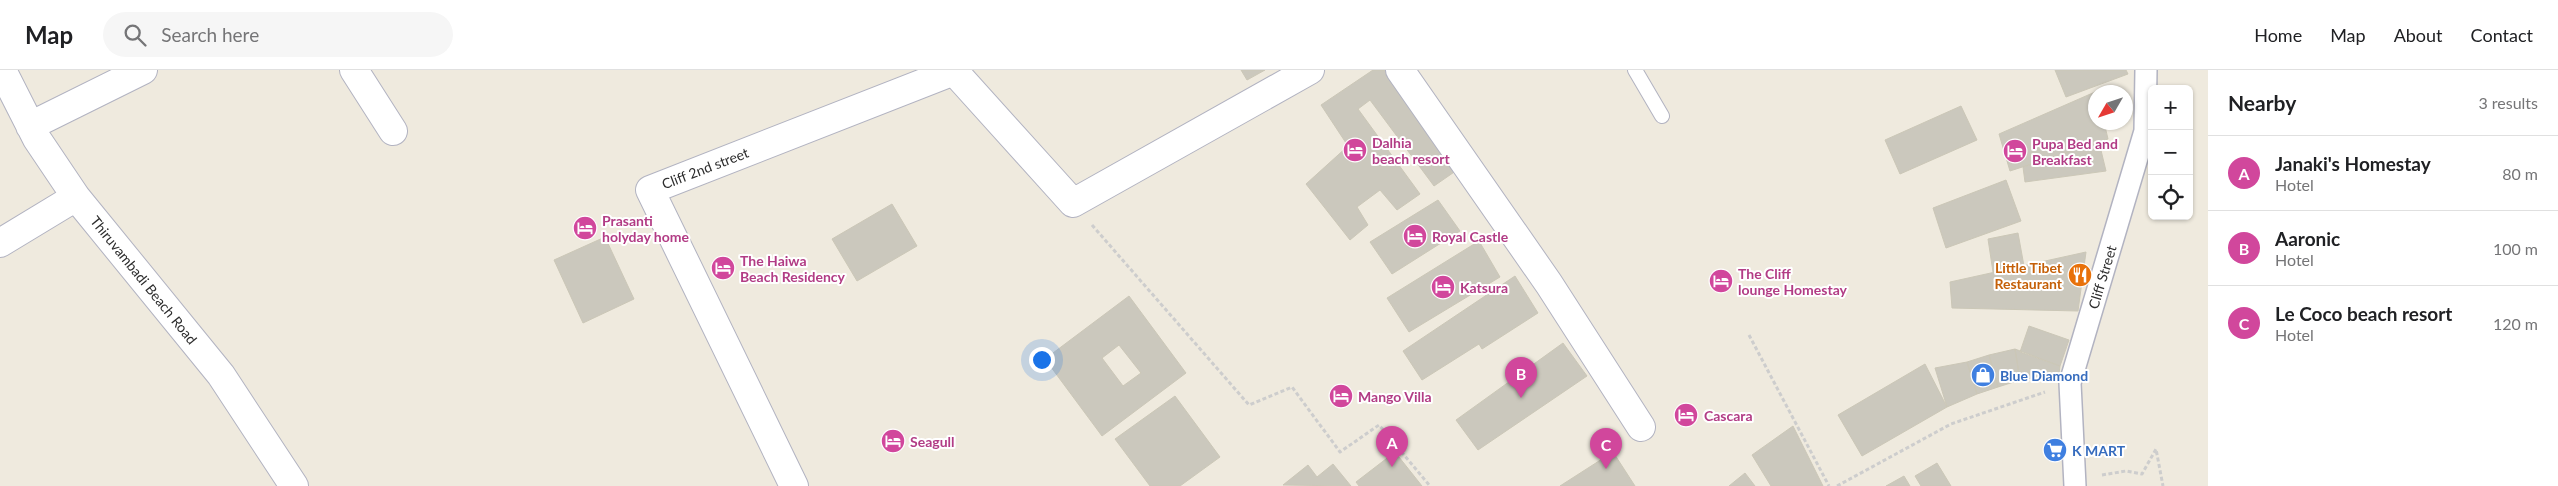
<!DOCTYPE html>
<html lang="en">
<head>
<meta charset="utf-8">
<style>
  :root { --surface:#fff; --page:#f6f6f6; --text:#202124; --muted:#757577; --line:#e0e0e0; --accent:#3c47ff }
  body { margin:0; font-family:Lato,sans-serif; background:var(--page); color:var(--text) }
  .controls { position:absolute; right:15px; top:15px; display:grid; overflow:hidden; border-radius:8px; box-shadow:0 1px 4px #0004 }
  .controls button { width:45px; height:45px; display:grid; place-items:center; padding:0; border:0; border-bottom:1px solid var(--line); background:var(--surface); color:var(--text); font:25px sans-serif }
  .compass { position:absolute; left:2088px; top:15px; width:45px; height:45px; border-radius:50%; background:var(--surface); box-shadow:0 1px 4px #0004; rotate:231deg }
  .you { position:absolute; left:1041px; top:289px; width:18px; height:18px; margin:-12px; border:4px solid #fff; border-radius:50%; background:#1a73e8; box-shadow:0 0 0 8px #1a73e833 }
  .badge { display:grid; place-items:center; width:32px; height:32px; border-radius:50%; background:var(--accent); color:#fff; font-size:16px; font-weight:700 }
  .pin { position:absolute; translate:-50% -41px; filter:drop-shadow(0 1px 2px #0008) }
  .pin::after { content:''; position:absolute; top:26px; width:18px; height:15px; background:inherit; clip-path:polygon(0 0,100% 0,50% 100%) }
  .list { margin:0; padding:0; list-style:none }
  h2 { display:flex; justify-content:space-between; align-items:center; height:65px; margin:0; padding:0 20px; font-size:21px }
  h2 small { font-size:16px; font-weight:400; color:var(--muted) }
  .list li { display:grid; grid-template-columns:32px 1fr auto; gap:15px; align-items:center; box-sizing:border-box; height:75px; padding:0 20px; border-top:1px solid var(--line) }
  .list b { display:block; font-size:19px; white-space:nowrap }
  .list p { margin:0; font-size:16px; white-space:nowrap; color:var(--muted) }
  .list em { font-size:16px; font-style:normal; color:var(--muted) }
  .icon { flex:none; width:28px; height:28px; fill:none; stroke:currentColor; stroke-width:2; stroke-linecap:round; stroke-linejoin:round }
  .map { position:relative; flex:none; width:2208px; height:416px; overflow:hidden }
  header { display:flex; align-items:center; gap:30px; box-sizing:border-box; height:70px; padding:0 25px; background:var(--surface); border-bottom:1px solid var(--line) }
  header strong { font-size:24px }
  nav { display:flex; gap:28px; margin-inline-start:auto; font-size:18px }
  .search { width:350px; height:45px; background:var(--page); display:flex; align-items:center; gap:12px; box-sizing:border-box; padding:0 18px; border-radius:28px; color:var(--muted); font-size:19px }
  main { display:flex }
  aside { flex:1; background:var(--surface) }
  .map>svg:first-child { display:block }
  .building { fill:#cbc8bd; stroke:#cbc7b7; fill-rule:evenodd }
  .lines { fill:none; stroke-linecap:round; stroke-linejoin:round }
  .service-casing { stroke:#b2b3c1; stroke-width:16 }
  .pedestrian-casing { stroke:#b2b3c1; stroke-width:24 }
  .minor-casing { stroke:#b2b3c1; stroke-width:30 }
  .path { stroke:#cdcdcd; stroke-width:3; stroke-dasharray:4 2.5; stroke-linecap:butt }
  .service { stroke:#fff; stroke-width:14 }
  .pedestrian { stroke:#fff; stroke-width:21 }
  .minor { stroke:#fff; stroke-width:28 }
  .labels { text-anchor:middle; dominant-baseline:central; stroke-width:4; stroke-linejoin:round; paint-order:stroke }
  .hotel-label { font-size:14px; font-weight:bold; fill:#b23c85; stroke:#fff; text-anchor:start }
  .street-label { font-size:14px; fill:#2d2d2d; stroke:#fff }
  .food-label { font-size:14px; font-weight:bold; fill:#c56008; stroke:#fff; text-anchor:end }
  .shop-label { font-size:14px; font-weight:bold; fill:#366cbe; stroke:#fff; text-anchor:start }
</style>
</head>
<body>
<header>
<strong>Map</strong>
<div class="search"><svg class="icon" aria-label="search" viewBox="0 0 24 24"><circle cx="10" cy="10" r="6"/><path d="M15 15l6 6"/></svg>Search here</div>
<nav><a>Home</a><a>Map</a><a>About</a><a>Contact</a></nav>
</header>
<main>
<div class="map">
<svg width="2208" height="416" viewBox="0 0 2208 416">
  <rect width="100%" height="100%" fill="#efeade"/>
  <!-- building -->
  <path class="building" d="M1241 0H1265L1247 10Z
    M1373 0H1390L1460 98 1434 116 1370 30 1358 39 1420 124 1397 140 1380 120 1357 137 1368 155 1350 170 1306 114 1348 76 1321 35Z
    M2055 0H2126L2128 4 2066 27Z
    M2095 22 2096 52H2104L2108 69 2010 101 1999 64Z
    M1961 36 1977 70 1900 104 1885 70Z
    M2099 72 2106 101 2025 112 2023 97Z
    M2006 110 2021 151 1946 178 1933 138Z
    M1438 130 1460 161 1392 204 1370 172Z
    M892 134 917 176 857 211 832 169Z
    M2018 163 2024 196 1993 202 1988 169Z
    M605 167 634 229 583 253 554 190Z
    M1479 171 1500 207 1409 262 1387 228Z
    M2086 182 2078 241 1952 238 1950 212Z
    M1515 206 1538 243 1482 279 1479 274 1422 310 1403 281Z
    M1129 226 1186 303 1102 366 1045 289ZM1119 275 1141 303 1123 316 1102 288Z
    M2029 256 2069 270 2060 296 2020 282Z
    M1563 273 1587 306 1478 380 1456 350Z
    M2015 279 2060 296 2059 304 2020 310Z
    M2015 279 2020 310 1998 317 1989 285Z
    M1989 285 1998 317 1977 324 1967 292Z
    M1967 292 1977 324 1947 337 1935 298Z
    M1925 294 1947 337 1862 386 1838 345Z
    M1175 326 1220 387 1180 416H1150L1115 369Z
    M1793 356 1823 416H1771L1752 385Z
    M1395 382 1422 416H1359L1356 412Z
    M1613 382 1635 416H1560Z
    M1937 393 1951 416H1921L1915 406Z
    M1333 394 1351 416 1283 415 1308 395 1317 407Z
    M1745 403 1755 416H1729Z
    M1904 406 1910 416H1886Z"/>
  <g class="lines">
    <!-- service casing -->
    <g class="service-casing">
      <path id="service" d="M1635 0 1662 46"/>
    </g>
    <!-- pedestrian casing -->
    <g class="pedestrian-casing">
      <path id="pedestrian" d="M2075 416 2070 313 2145 61 2146 0"/>
    </g>
    <!-- minor casing -->
    <g class="minor-casing">
      <path id="minor" d="M2 0 37 69 76 127 221 305 294 416
        M354 0 393 61
        M953 0 1073 133 1310 0
        M1400 0 1549 214 1641 357
        M30 56 143 0
        M0 173 76 127
        M794 416 650 120 954 1"/>
    </g>
    <!-- path -->
    <path class="path" d="M1092 155 1249 335 1292 317 1340 382 1379 355 1430 416
      M1749 265 1829 416
      M2102 405 2126 401 2142 404 2156 379 2163 416
      M1837 416 1951 354 2045 322"/>
    <!-- service -->
    <use href="#service" class="service"/>
    <!-- pedestrian -->
    <use href="#pedestrian" class="pedestrian"/>
    <!-- minor -->
    <use href="#minor" class="minor"/>
  </g>
  <!-- icons -->
  <defs>
    <g id="hotel-disc" transform="scale(1.25)"><circle r="9.5" fill="#d1479c" stroke="#fff"/><path d="M-6-4.5h1.5V1H6V5H4.5V3h-9V5H-6ZM-4 0a1.8 1.8 0 1 1 3.6 0ZM.5 0V-2.5h3Q6-2.5 6 0Z" fill="#fff"/></g>
    <g id="restaurant-disc" transform="scale(1.25)"><circle r="9.5" fill="#e8710a" stroke="#fff"/><path d="M-5-6h1v4h1v-4h1v4h1v-4h1v5L-1.5 .5V6h-2V.5L-5-1ZM5-6V6H3V1.5H1.5Q1.5-4 5-6Z" fill="#fff"/></g>
    <g id="shop-disc" transform="scale(1.25)"><circle r="9.5" fill="#3f7fe0" stroke="#fff"/><path d="M-5-2.5h2.3a2.7 3.5 0 0 1 5.4 0H5L5.5 6h-11ZM-1.5-2.5h3a1.5 2.3 0 0 0-3 0Z" fill="#fff"/></g>
    <g id="supermarket-disc" transform="scale(1.25)"><circle r="9.5" fill="#3f7fe0" stroke="#fff"/><path d="M-6-5.5h2.5l.6 2H6L4.5 2H-2.5L-4.4-4H-6ZM-1.5 3.2a1.3 1.3 0 1 0 .1 0ZM3 3.2a1.3 1.3 0 1 0 .1 0Z" fill="#fff"/></g>
  </defs>
  <g fill-rule="evenodd">
    <use href="#hotel-disc" x="1355" y="80"/>
    <use href="#hotel-disc" x="2015" y="81"/>
    <use href="#hotel-disc" x="585" y="158"/>
    <use href="#hotel-disc" x="1415" y="166"/>
    <use href="#hotel-disc" x="723" y="198"/>
    <use href="#restaurant-disc" x="2080" y="205"/>
    <use href="#hotel-disc" x="1721" y="211"/>
    <use href="#hotel-disc" x="1443" y="217"/>
    <use href="#shop-disc" x="1983" y="305"/>
    <use href="#hotel-disc" x="1341" y="326"/>
    <use href="#hotel-disc" x="1686" y="345"/>
    <use href="#hotel-disc" x="893" y="371"/>
    <use href="#supermarket-disc" x="2055" y="380"/>
  </g>
  <g class="labels">
    <!-- hotel labels -->
    <g class="hotel-label">
      <text x="1372" y="72">Dalhia<tspan x="1372" dy="16">beach resort</tspan></text>
      <text x="2032" y="73">Pupa Bed and<tspan x="2032" dy="16">Breakfast</tspan></text>
      <text x="602" y="150">Prasanti<tspan x="602" dy="16">holyday home</tspan></text>
      <text x="1432" y="166">Royal Castle</text>
      <text x="740" y="190">The Haiwa<tspan x="740" dy="16">Beach Residency</tspan></text>
      <text x="1738" y="203">The Cliff<tspan x="1738" dy="16">lounge Homestay</tspan></text>
      <text x="1460" y="217">Katsura</text>
      <text x="1358" y="326">Mango Villa</text>
      <text x="1704" y="345">Cascara</text>
      <text x="910" y="371">Seagull</text>
    </g>
    <!-- street labels -->
    <g class="street-label">
      <text transform="translate(705 98) rotate(-21)">Cliff 2nd street</text>
      <text transform="translate(2102 207) rotate(-73)">Cliff Street</text>
      <text transform="translate(144 210) rotate(51)">Thiruvambadi Beach Road</text>
    </g>
    <!-- food labels -->
    <g class="food-label">
      <text x="2062" y="197">Little Tibet<tspan x="2062" dy="16">Restaurant</tspan></text>
    </g>
    <!-- shop labels -->
    <g class="shop-label">
      <text x="2000" y="305">Blue Diamond</text>
      <text x="2072" y="380">K MART</text>
    </g>
  </g>
</svg>
<div class="controls">
<button>+</button>
<button>−</button>
<button><svg class="icon" aria-label="locate" viewBox="0 0 24 24"><circle cx="12" cy="12" r="6"/><path d="M12 2v4M12 18v4M2 12h4M18 12h4"/></svg></button>
</div>
<svg class="compass" viewBox="-18 -18 36 36"><path d="M0-13l5 13h-10z" fill="#e53935"/><path d="M0 13l5-13h-10z" fill="#757577"/></svg>
<div class="you"></div>
<div class="pin badge" style="left:1392px;top:397px;background:#d1479c">A</div>
<div class="pin badge" style="left:1521px;top:328px;background:#d1479c">B</div>
<div class="pin badge" style="left:1606px;top:399px;background:#d1479c">C</div>
</div>
<aside>
<h2>Nearby<small>3 results</small></h2>
<ul class="list">
<li><span class="badge" style="background:#d1479c">A</span><div><b>Janaki's Homestay</b><p>Hotel</p></div><em>80 m</em></li>
<li><span class="badge" style="background:#d1479c">B</span><div><b>Aaronic</b><p>Hotel</p></div><em>100 m</em></li>
<li><span class="badge" style="background:#d1479c">C</span><div><b>Le Coco beach resort</b><p>Hotel</p></div><em>120 m</em></li>
</ul>
</aside>
</main>
</body>
</html>
